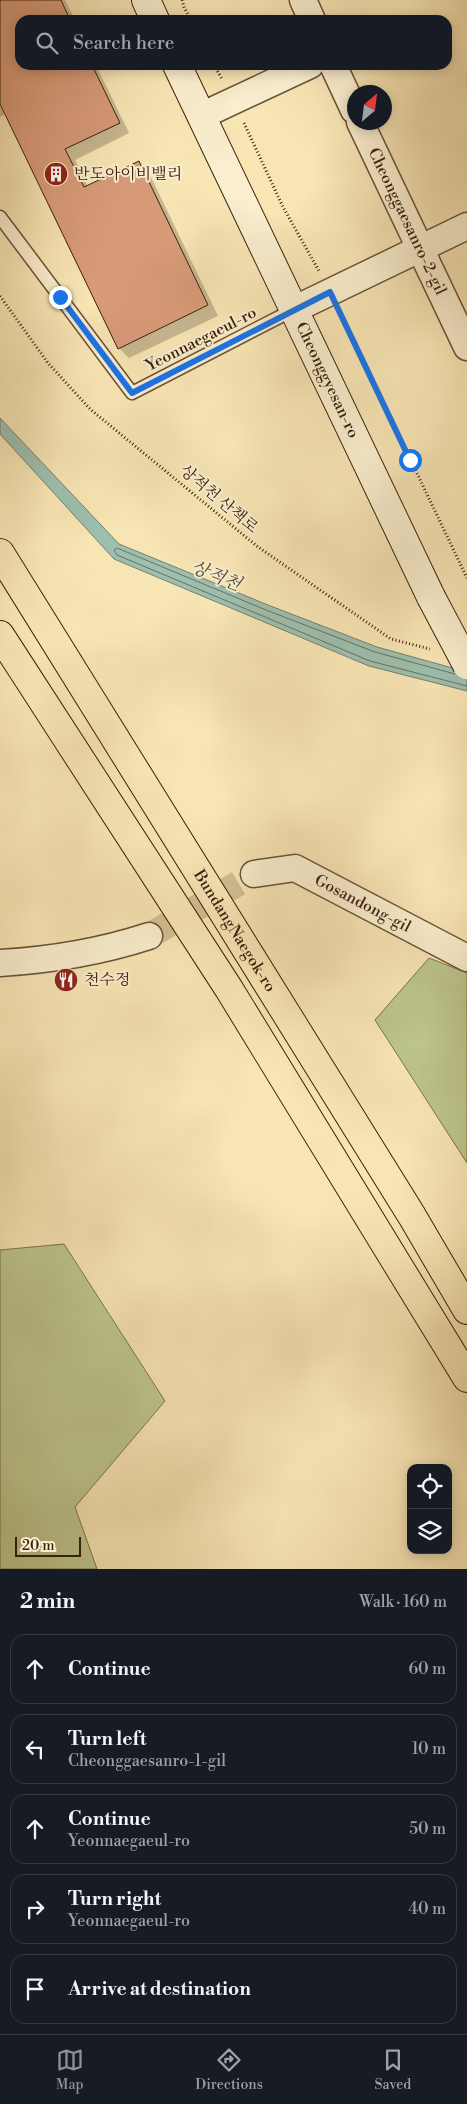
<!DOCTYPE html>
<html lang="en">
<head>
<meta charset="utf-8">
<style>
  :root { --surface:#171b24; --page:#242831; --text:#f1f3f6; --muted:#9ea1a6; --line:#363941; --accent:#8c9099 }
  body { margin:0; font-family:"Libre Bodoni","Noto Serif KR",serif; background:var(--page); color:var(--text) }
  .controls { position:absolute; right:15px; bottom:15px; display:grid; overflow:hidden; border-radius:10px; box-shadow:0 2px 12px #0003 }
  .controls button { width:45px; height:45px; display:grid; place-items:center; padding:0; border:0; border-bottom:1px solid var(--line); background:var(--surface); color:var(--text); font:25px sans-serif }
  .compass { position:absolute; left:347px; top:85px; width:45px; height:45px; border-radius:50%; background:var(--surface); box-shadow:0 2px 12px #0003; rotate:28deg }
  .scale { position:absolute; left:15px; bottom:12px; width:66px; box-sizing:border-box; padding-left:5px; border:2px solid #3b200e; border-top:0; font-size:14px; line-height:18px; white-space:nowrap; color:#3b200e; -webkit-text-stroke:4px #faeece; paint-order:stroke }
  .stop { position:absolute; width:15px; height:15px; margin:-11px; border:4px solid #1a73e8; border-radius:50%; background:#fff }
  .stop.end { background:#1a73e8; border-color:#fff; box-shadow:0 1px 5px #0008 }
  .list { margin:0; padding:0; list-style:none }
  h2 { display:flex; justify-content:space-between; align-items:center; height:65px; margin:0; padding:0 20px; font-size:21px }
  h2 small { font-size:16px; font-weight:400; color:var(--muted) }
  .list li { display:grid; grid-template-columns:32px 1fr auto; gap:15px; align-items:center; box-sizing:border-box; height:70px; margin:0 10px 10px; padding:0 10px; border:1px solid var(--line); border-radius:15px }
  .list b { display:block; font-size:19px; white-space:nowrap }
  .list p { margin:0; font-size:16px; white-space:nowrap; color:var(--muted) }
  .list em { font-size:16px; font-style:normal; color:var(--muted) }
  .icon { flex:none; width:28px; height:28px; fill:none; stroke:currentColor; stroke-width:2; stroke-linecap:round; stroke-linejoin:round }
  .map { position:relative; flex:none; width:467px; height:1569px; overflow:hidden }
  .search { position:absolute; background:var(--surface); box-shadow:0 2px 12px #0003; left:15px; right:15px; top:15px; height:55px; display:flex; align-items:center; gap:12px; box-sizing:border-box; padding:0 18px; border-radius:15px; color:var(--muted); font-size:19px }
  .sheet { height:465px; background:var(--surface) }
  nav { display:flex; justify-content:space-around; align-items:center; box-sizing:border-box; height:70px; border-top:1px solid var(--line); background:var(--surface); font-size:14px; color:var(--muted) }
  nav a { display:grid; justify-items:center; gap:2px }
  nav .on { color:var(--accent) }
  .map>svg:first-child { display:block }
  .green { fill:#bdc58d; stroke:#7c724e }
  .water { fill:#9dbfaf; stroke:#767f6f }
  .shadow { fill:#0003 }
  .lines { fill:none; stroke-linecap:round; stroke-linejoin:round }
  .shore { stroke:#6c705e; stroke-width:1 }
  .building { fill:#d89b79; stroke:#3b200e }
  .minor-tunnel { stroke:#d2be93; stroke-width:26; stroke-dasharray:26 13; stroke-linecap:butt }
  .service-casing { stroke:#6a5138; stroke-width:15 }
  .minor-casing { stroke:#6a5138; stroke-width:29 }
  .secondary-casing { stroke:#3b200e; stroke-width:30 }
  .trunk-casing { stroke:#3b200e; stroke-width:30 }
  .path { stroke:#3b200e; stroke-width:3; stroke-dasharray:1 2.5; stroke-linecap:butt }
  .service { stroke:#faeece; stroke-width:12 }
  .minor { stroke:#faeece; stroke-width:26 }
  .secondary { stroke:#faeece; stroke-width:28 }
  .trunk { stroke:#f8e5b4; stroke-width:28 }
  .secondary-bridge-casing { stroke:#3b200e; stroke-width:30; stroke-linecap:butt }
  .secondary-bridge { stroke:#faeece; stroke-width:28 }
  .route { stroke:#1a73e8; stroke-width:6 }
  .labels { text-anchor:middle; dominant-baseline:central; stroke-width:4; stroke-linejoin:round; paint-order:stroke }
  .poi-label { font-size:16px; fill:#3b200e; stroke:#faeece; text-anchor:start }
  .street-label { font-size:16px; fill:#3b200e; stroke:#faeece }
  .water-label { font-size:18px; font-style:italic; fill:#58503e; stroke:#faeece }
</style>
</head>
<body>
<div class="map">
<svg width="467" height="1569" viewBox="0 0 467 1569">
  <rect width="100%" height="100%" fill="#f8e5b4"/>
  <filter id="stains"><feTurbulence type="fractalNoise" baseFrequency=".004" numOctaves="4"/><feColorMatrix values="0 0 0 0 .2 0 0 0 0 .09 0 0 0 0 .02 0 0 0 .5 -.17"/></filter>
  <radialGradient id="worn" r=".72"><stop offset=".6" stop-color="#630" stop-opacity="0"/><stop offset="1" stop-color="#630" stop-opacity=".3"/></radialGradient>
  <!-- green -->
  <path class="green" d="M429 958 467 973V1163L375 1020Z
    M64 1244 165 1401 75 1507 97 1569H0V1250Z"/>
  <!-- water -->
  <path class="water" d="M0 418 119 544 268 605 377 647 467 672V691L369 666 114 559 0 434Z"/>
  <!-- shadow -->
  <path class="shadow" d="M0 0H65L75 20H20V65H96L129 133 75 160 88 187 138 163 149 173 218 316 129 358 119 348 6 114 0 117Z"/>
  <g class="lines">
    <!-- shore -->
    <path class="shore" d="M455 674 375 652 266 610 117 548 114 550 117 555 370 661 467 686"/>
  </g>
  <!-- building -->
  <path class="building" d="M0 0H61L70 20H20V65H92L120 123 65 149 84 187 139 161 208 305 118 349 0 104Z"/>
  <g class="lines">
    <!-- minor-tunnel -->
    <path class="minor-tunnel" d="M149 936 254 874"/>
    <!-- service casing -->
    <g class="service-casing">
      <path id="service" d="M0 217 132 393 293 310"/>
    </g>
    <!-- minor casing -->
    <g class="minor-casing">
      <g id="minor">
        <path d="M303 0 312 20"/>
        <path d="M333 65 354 110"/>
        <path d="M201 116 310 65"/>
        <path id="s1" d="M360 122 467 347"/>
        <path d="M293 310 467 226"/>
        <path id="s2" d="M254 874 295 868 467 958"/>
        <path d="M0 963C51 960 100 952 149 936"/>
      </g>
    </g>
    <!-- secondary casing -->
    <g class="secondary-casing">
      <g id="secondary">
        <path d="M146 0 155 20"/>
        <path id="s3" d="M177 65 431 597"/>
      </g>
    </g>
    <!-- trunk casing -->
    <g class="trunk-casing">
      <g id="trunk">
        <path id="s4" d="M0 553 412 1216 467 1310"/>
        <path d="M0 635 229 989 467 1378"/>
      </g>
    </g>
    <!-- path -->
    <path class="path" d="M182 0 184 7 191 20
      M214 65 222 79
      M244 123 283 207 319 271
      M0 296 48 363 90 409 258 547 391 639 430 649
      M340 312 467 578"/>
    <!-- service -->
    <use href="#service" class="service"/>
    <!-- minor -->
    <use href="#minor" class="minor"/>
    <!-- secondary -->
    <use href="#secondary" class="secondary"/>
    <!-- trunk -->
    <use href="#trunk" class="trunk"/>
    <!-- secondary-bridge casing -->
    <g class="secondary-bridge-casing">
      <path id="secondary-bridge" d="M431 597 467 665"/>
    </g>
    <!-- secondary-bridge -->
    <use href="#secondary-bridge" class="secondary-bridge"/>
  </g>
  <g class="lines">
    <!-- route -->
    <path class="route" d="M60 297 132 393 330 292 410 460"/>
  </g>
  <!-- icons -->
  <defs>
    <g id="building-disc" transform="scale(1.25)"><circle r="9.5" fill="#8f2418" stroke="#faeece"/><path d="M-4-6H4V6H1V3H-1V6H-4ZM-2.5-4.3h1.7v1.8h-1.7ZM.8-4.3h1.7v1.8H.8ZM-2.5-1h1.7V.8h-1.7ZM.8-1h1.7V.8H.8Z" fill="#fff"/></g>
    <g id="restaurant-disc" transform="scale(1.25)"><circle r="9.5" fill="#8f2418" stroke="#faeece"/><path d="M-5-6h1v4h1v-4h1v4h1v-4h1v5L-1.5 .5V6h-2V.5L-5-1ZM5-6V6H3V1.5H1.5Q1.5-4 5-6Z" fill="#fff"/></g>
  </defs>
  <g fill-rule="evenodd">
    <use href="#building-disc" x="56" y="174"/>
    <use href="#restaurant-disc" x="66" y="980"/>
  </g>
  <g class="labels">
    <!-- poi labels -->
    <g class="poi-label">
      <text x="74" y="174">반도아이비밸리</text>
      <text x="84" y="980">천수정</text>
    </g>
    <!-- street labels -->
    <g class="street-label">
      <text stroke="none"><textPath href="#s1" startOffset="110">Cheonggaesanro-2-gil</textPath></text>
      <text transform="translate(201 339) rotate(-27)">Yeonnaegaeul-ro</text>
      <text stroke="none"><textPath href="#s3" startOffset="349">Cheonggyesan-ro</textPath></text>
      <text transform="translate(219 499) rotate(40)">상적천 산책로</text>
      <text stroke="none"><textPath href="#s2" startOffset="118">Gosandong-gil</textPath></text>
      <text stroke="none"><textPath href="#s4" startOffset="445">BundangNaegok-ro</textPath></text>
    </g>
    <!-- water labels -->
    <g class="water-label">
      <text transform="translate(216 576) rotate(22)">상적천</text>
    </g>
  </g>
  <rect width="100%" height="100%" filter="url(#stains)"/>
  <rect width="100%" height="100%" fill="url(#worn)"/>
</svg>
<div class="controls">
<button><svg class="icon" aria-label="locate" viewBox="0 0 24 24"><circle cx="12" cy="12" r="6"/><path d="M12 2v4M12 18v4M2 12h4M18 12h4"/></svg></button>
<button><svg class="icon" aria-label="layers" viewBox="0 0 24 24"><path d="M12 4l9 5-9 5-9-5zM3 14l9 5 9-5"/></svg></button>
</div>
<svg class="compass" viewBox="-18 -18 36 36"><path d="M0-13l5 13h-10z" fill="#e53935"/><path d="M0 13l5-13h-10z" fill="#9ea1a6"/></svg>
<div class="scale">20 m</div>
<div class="stop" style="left:410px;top:460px"></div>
<div class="stop end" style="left:60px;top:297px"></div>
<div class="search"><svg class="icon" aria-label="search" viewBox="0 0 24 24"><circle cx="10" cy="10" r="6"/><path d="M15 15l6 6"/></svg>Search here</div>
</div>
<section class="sheet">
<h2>2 min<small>Walk · 160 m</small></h2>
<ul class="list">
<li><svg class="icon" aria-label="ahead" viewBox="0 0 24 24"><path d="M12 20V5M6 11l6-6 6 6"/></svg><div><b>Continue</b></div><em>60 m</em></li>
<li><svg class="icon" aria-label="left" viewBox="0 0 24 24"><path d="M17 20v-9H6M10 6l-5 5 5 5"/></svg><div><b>Turn left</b><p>Cheonggaesanro-1-gil</p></div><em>10 m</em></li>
<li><svg class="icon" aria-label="ahead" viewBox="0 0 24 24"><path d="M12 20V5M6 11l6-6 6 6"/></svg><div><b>Continue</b><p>Yeonnaegaeul-ro</p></div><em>50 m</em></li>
<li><svg class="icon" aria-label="right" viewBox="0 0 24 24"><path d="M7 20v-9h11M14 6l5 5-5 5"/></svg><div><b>Turn right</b><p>Yeonnaegaeul-ro</p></div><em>40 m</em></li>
<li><svg class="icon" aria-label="arrive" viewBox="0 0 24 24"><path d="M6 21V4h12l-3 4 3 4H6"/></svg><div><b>Arrive at destination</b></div></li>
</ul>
</section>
<nav>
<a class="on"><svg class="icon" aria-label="map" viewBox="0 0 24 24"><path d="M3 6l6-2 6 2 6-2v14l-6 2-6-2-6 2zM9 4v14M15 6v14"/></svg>Map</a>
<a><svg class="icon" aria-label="directions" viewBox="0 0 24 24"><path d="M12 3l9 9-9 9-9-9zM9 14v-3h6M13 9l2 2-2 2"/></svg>Directions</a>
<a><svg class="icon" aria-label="saved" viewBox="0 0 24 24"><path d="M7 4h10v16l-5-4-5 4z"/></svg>Saved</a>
</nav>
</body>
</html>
